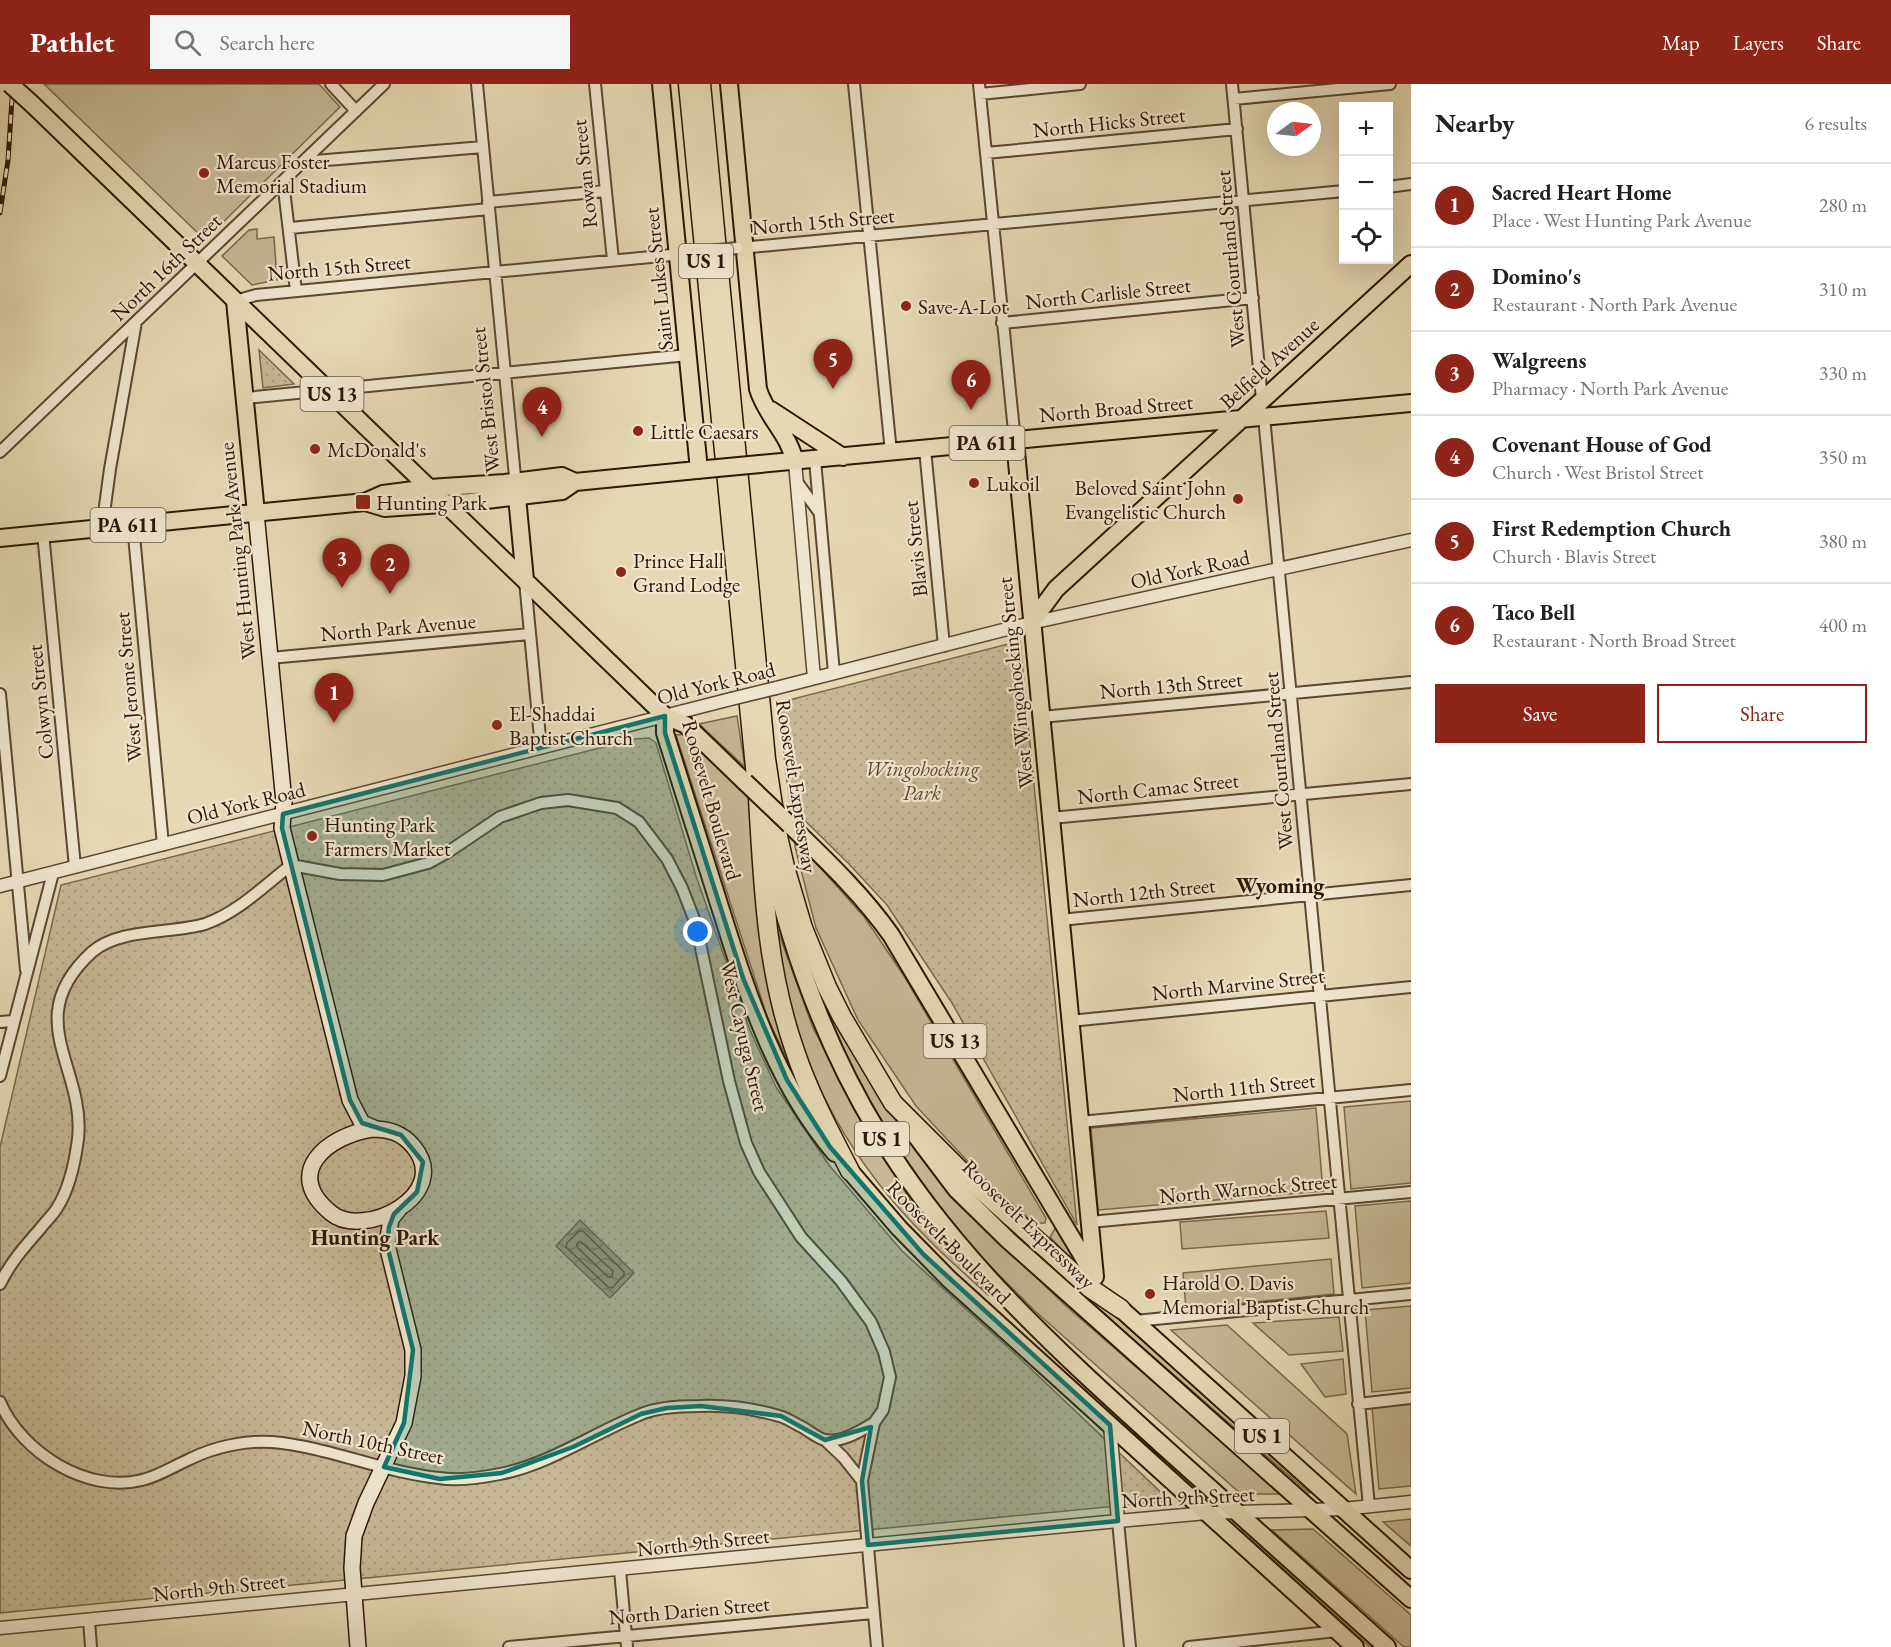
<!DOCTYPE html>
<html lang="en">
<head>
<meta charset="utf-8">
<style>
  :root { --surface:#fff; --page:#f6f6f6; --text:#202124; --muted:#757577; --line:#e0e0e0; --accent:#8f2418 }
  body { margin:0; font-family:"EB Garamond",serif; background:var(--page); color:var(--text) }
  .controls { position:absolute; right:18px; top:18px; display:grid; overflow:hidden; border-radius:0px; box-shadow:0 6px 24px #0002 }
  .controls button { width:54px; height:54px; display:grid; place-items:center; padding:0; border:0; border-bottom:2px solid var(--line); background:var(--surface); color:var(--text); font:30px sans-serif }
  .compass { position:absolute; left:1267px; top:18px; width:54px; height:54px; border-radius:50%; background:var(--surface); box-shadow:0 6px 24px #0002; rotate:75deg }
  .you { position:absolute; left:698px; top:848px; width:21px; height:21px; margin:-15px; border:4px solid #fff; border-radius:50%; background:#1a73e8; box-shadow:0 0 0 9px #1a73e833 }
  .badge { display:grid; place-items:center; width:39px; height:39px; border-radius:50%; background:var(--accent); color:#fff; font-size:20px; font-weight:700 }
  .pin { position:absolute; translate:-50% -50px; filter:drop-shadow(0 2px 3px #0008) }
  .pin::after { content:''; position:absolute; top:32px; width:21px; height:18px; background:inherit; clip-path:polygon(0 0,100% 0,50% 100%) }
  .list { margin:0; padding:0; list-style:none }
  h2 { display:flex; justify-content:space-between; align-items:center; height:78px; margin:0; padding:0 24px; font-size:26px }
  h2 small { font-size:20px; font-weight:400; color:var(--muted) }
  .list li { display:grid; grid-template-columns:39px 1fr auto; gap:18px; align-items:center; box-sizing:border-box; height:84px; padding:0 24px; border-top:2px solid var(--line) }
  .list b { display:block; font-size:22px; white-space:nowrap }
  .list p { margin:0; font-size:20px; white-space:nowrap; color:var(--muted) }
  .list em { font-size:20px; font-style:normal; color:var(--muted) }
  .actions { display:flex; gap:12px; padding:18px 24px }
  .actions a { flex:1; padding:14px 0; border:2px solid var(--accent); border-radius:0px; text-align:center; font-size:21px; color:var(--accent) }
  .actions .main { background:var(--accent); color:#fff }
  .icon { flex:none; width:33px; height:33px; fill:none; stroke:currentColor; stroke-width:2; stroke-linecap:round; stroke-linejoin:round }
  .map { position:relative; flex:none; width:1411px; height:1563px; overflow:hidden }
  header { display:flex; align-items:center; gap:36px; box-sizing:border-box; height:84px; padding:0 30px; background:var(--accent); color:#fff }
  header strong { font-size:28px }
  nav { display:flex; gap:33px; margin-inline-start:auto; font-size:21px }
  .search { width:420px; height:54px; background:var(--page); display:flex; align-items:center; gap:15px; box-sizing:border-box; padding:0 21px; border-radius:0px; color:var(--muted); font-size:22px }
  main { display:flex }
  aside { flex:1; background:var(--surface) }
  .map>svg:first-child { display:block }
  .green { fill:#c6b896; stroke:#79684d; stroke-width:1.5 }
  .park { fill:url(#park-dots); stroke:#79684d; stroke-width:1.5 }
  .water { fill:url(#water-waves); stroke:#75644a; stroke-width:1.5 }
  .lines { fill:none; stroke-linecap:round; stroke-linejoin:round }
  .shore { stroke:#69573e; stroke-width:1.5 }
  .minor-casing { stroke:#5a4830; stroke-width:14 }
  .tertiary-casing { stroke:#5a4830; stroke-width:15 }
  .secondary-casing { stroke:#2c1704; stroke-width:18 }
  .primary-casing { stroke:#2c1704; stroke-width:20 }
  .trunk-casing { stroke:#2c1704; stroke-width:20 }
  .motorway-casing { stroke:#2c1704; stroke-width:21 }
  .minor { stroke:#eee6ce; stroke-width:10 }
  .tertiary { stroke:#eee6ce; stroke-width:12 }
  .secondary { stroke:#eee6ce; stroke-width:15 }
  .primary { stroke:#e5d9b4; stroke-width:16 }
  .trunk { stroke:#e5d9b4; stroke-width:16 }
  .motorway { stroke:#e5d9b4; stroke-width:18 }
  .rail-casing { stroke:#2c1704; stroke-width:5 }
  .rail { stroke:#eee6ce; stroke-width:3; stroke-dasharray:9; stroke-linecap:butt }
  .minor-bridge-casing { stroke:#5a4830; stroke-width:14; stroke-linecap:butt }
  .tertiary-bridge-casing { stroke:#5a4830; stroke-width:15; stroke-linecap:butt }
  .primary-bridge-casing { stroke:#2c1704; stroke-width:20; stroke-linecap:butt }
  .minor-bridge { stroke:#eee6ce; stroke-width:10 }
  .tertiary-bridge { stroke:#eee6ce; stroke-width:12 }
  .primary-bridge { stroke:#e5d9b4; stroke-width:16 }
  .marked { fill:#0f766e; fill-opacity:0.2; stroke:#0f766e; stroke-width:4.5; stroke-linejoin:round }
  .poi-dot { fill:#8f2418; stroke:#eee6ce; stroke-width:2 }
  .labels { text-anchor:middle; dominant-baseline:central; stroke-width:4.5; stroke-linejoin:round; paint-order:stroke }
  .shield { fill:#eee6ce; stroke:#665541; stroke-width:1.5 }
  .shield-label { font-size:20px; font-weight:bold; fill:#2c1704 }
  .street-label { font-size:21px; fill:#2c1704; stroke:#eee6ce }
  .poi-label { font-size:21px; fill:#2c1704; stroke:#eee6ce; text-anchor:start }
  .park-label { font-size:21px; font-style:italic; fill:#5a4730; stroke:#eee6ce }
  .neighbourhood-label { font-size:22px; font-weight:bold; fill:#2c1704; stroke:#eee6ce }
</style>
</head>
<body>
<header>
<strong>Pathlet</strong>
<div class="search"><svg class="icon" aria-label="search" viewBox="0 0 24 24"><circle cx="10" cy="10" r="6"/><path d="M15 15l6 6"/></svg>Search here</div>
<nav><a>Map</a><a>Layers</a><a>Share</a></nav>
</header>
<main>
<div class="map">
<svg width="1411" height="1563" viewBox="0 0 1411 1563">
  <defs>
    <pattern id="park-dots" width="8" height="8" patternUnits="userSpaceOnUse" patternTransform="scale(1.5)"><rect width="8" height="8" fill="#c6b896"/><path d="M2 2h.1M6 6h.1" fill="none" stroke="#aa9d80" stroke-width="1.8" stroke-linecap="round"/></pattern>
    <pattern id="water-waves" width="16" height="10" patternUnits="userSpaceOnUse" patternTransform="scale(1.5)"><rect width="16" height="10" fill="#a69778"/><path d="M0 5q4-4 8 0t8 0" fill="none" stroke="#877a60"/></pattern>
  </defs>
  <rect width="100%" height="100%" fill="#e5d9b4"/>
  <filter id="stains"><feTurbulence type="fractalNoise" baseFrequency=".00333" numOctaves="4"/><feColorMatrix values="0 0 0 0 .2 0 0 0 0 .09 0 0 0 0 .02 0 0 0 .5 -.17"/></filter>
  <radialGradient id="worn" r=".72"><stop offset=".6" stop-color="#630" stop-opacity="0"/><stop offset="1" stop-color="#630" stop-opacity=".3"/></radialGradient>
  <!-- green -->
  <path class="green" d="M44 0H319L340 23 205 156Z
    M257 145V155L274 153 277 196 252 201 222 172 249 146Z
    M737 632 745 683 699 640Z
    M685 650 750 713 756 809 776 935 798 997 768 935 676 651Z
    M795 755 865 834 904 892 1046 1134 1045 1139H1034L986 1097 916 1022 858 936 816 844 795 763Z
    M775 839 813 944 859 1029 913 1121 989 1212C969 1193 948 1176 929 1156 852 1080 804 994 781 889 777 872 777 855 775 839Z
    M814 900 864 987 907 1054 949 1109 1066 1222 1282 1410H1241L1035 1227 963 1155 901 1069 849 982Z
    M1411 1017V1099L1351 1105 1344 1023Z
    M1316 1024 1323 1107 1098 1126 1091 1044Z
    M927 1057 1315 1408 1309 1409 982 1123Z
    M1411 1117V1199L1362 1204 1355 1122Z
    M1326 1127 1329 1154 1182 1165 1180 1138Z
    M1056 1143 1079 1183 1050 1153Z
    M1331 1175 1334 1210 1186 1225 1183 1189Z
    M1411 1222V1304L1372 1308 1365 1226Z
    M1339 1233 1343 1267 1289 1271 1253 1239Z
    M1227 1241 1347 1350 1356 1410 1171 1246Z
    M1343 1275 1346 1310 1325 1313 1301 1280Z
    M1411 1320V1402L1379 1405 1372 1323Z
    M1411 1435V1462L1383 1438Z
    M1313 1445 1411 1531V1563H1404L1272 1446Z
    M1240 1446H1246L1376 1563H1370Z"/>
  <!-- park -->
  <path class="park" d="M259 266 294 300 263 304Z
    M1020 557 1077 1141 952 919 887 821 849 780 791 723 785 684 781 618Z
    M649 654 656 659 696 792 750 946 776 1003 829 1081 902 1167 1012 1267 1170 1417 0 1529V1063L61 801 635 655Z"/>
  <!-- water -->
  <path class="water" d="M580 1136 634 1189 610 1214 556 1162Z"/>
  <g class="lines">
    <!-- shore -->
    <path class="shore" d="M579 1147H583L624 1188V1191L612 1204 608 1203 566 1163 567 1159Z
      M580 1157 613 1187 612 1193H608L577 1163V1160Z"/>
    <!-- minor casing -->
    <g class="minor-casing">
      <path id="minor" d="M331 0 356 27
        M477 0 516 403
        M595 0 613 176
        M854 0 891 368
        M979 0 1015 357
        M1232 0 1262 316
        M980 10 1080 0
        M1234 15 1390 0
        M986 69 1237 45
        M303 78 483 63
        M283 97 296 207
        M1388 103 1411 100
        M488 118 605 107
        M290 144 489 125
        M740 164 1344 107
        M235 217 256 211 682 170
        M1002 239 1253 214
        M245 314 688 271
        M1264 333 1369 1422
        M925 365 944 562
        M0 368 384 0
        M815 376 834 589
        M797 398 819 428
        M133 441 163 761
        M102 444 110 385 136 238
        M43 449 75 783
        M525 497 541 664
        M270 574 530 550
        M0 610 26 886
        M1041 633 1411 598
        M1051 734 1411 700
        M1060 836 1411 801
        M1070 937 1411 903
        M0 938 13 937
        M0 992 53 789
        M1080 1038 1411 1006
        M1090 1138 1411 1108
        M0 1200C10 1179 25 1162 40 1145 45 1138 53 1131 57 1124 70 1104 75 1078 78 1055 86 983 19 935 92 868 119 844 171 850 205 840 237 829 264 802 291 781L340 790 383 791 428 779 448 768 500 733 541 719 568 716 617 724 639 738 667 775 682 804 696 840 729 997 746 1059 759 1088 801 1153 841 1197 871 1238 884 1268 890 1293 883 1326 874 1339 862 1397 877 1563
        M1135 1237 1411 1210
        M0 1318C21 1368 87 1410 142 1396 159 1392 174 1382 190 1375 214 1363 246 1356 272 1358 329 1363 382 1388 439 1394 458 1397 480 1394 500 1390 550 1380 592 1350 639 1331 656 1323 681 1322 700 1322 725 1321 755 1325 779 1332 787 1334 794 1339 800 1342 808 1346 817 1354 825 1356 842 1359 860 1347 874 1339
        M1358 1320 1411 1314
        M825 1356 843 1373 862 1397
        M1118 1437 1130 1563
        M620 1486 627 1563
        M89 1536 91 1563
        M509 1563 873 1529
        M1189 1563 1337 1547"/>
    </g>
    <!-- tertiary casing -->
    <g class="tertiary-casing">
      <path id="tertiary" d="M795 378 814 594
        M776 604 1031 539 1411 456
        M0 802 731 615
        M1110 1341 1118 1437
        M0 1544 1118 1437 1207 1429 1343 1425 1411 1418"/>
    </g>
    <!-- secondary casing -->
    <g class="secondary-casing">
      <path id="secondary" d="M256 429 284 718 282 744 350 1016 362 1039 376 1045
        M372 1045C389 1045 402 1049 413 1062 454 1111 363 1156 331 1129 282 1089 327 1052 372 1045Z
        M358 1563 352 1484 354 1452 366 1419 404 1339 413 1292V1266L387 1161 391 1135 399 1125"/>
    </g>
    <!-- primary casing -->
    <g class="primary-casing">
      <path id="primary" d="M661 0 699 386
        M729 0 758 305C766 332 789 350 795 378
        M32 20 665 632 686 641 745 698
        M235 217 256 429
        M771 326 843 373
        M1015 357 1095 1193
        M760 380 1411 319
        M517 413 525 496
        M365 418 383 410 429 404 505 399 562 392 575 398 707 385
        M0 454 365 418 385 424 470 418 562 407 575 398
        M1031 539 1056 505 1411 180
        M665 632V649C683 707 702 765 720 823 747 909 775 999 835 1069
        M790 741C826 776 862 810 891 851L1092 1188"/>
    </g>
    <!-- trunk casing -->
    <g class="trunk-casing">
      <path id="trunk" d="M767 760C789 862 824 960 879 1050 952 1171 1058 1267 1162 1361 1237 1428 1312 1495 1387 1563
        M910 1044 956 1105 1008 1156 1411 1515
        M850 1087 899 1144 949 1195 1355 1563
        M1121 1225 1411 1486"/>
    </g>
    <!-- motorway casing -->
    <g class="motorway-casing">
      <path id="motorway" d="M688 0 758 714C763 799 766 885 795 967 809 1009 830 1048 850 1087
        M701 0 766 675 777 748 785 783 803 844 827 903 842 933 893 1019 969 1095 1090 1204 1121 1225"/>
    </g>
    <!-- minor -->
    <use href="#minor" class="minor"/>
    <!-- tertiary -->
    <use href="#tertiary" class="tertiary"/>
    <!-- secondary -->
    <use href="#secondary" class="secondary"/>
    <!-- primary -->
    <use href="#primary" class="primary"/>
    <!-- trunk -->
    <use href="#trunk" class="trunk"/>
    <!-- motorway -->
    <use href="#motorway" class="motorway"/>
    <!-- rail casing -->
    <g class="rail-casing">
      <path id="rail" d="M0 129 8 76 13 0"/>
    </g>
    <!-- rail -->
    <use href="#rail" class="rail"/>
    <!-- minor-bridge casing -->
    <g class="minor-bridge-casing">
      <path id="minor-bridge" d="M692 169 737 164"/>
    </g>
    <!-- tertiary-bridge casing -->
    <g class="tertiary-bridge-casing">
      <path id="tertiary-bridge" d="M731 615 776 604"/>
    </g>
    <!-- primary-bridge casing -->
    <g class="primary-bridge-casing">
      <path id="primary-bridge" d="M10 0 32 20
        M707 385 760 380
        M745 698 790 741"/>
    </g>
    <!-- minor-bridge -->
    <use href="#minor-bridge" class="minor-bridge"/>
    <!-- tertiary-bridge -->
    <use href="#tertiary-bridge" class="tertiary-bridge"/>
    <!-- primary-bridge -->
    <use href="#primary-bridge" class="primary-bridge"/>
  </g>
  <!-- marked area -->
  <path class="marked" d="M665 632V649L743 894 787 996 830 1063 923 1170 1110 1341 1118 1437 868 1461 862 1397 871 1343 825 1356 781 1332 701 1322 667 1324 641 1330 573 1363 502 1389 440 1395 384 1383 404 1339 413 1266 387 1161 389 1143 394 1130 417 1108 423 1078 401 1051 362 1039 350 1016 282 744 283 730Z"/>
  <!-- markers -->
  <g class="poi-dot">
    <circle cx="204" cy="89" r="6"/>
    <circle cx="906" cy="222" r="6"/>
    <circle cx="638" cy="347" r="6"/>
    <circle cx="315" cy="365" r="6"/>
    <circle cx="974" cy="399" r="6"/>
    <circle cx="1238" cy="415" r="6"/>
    <rect x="355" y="410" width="16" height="16" rx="3"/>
    <circle cx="621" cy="488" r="6"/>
    <circle cx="497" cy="641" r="6"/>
    <circle cx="312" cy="752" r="6"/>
    <circle cx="1150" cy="1210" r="6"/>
  </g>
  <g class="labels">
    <!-- shield labels -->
    <g class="shield">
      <rect x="679" y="160" width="54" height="34" rx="4.5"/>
      <rect x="300.5" y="293" width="63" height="34" rx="4.5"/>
      <rect x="949.5" y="342" width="75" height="34" rx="4.5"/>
      <rect x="90.5" y="424" width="75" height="34" rx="4.5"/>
      <rect x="923.5" y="940" width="63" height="34" rx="4.5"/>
      <rect x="855" y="1038" width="54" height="34" rx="4.5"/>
      <rect x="1235" y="1335" width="54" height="34" rx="4.5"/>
    </g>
    <g class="shield-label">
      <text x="706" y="177">US 1</text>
      <text x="332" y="310">US 13</text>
      <text x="987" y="359">PA 611</text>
      <text x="128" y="441">PA 611</text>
      <text x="955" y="957">US 13</text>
      <text x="882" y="1055">US 1</text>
      <text x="1262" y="1352">US 1</text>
    </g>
    <!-- street labels -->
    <g class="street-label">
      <text transform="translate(1109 38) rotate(-6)">North Hicks Street</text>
      <text transform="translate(584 90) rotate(-96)">Rowan Street</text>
      <text transform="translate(823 137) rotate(-5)">North 15th Street</text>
      <text transform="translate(1230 175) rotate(-95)">West Courtland Street</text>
      <text transform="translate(166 183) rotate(-44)">North 16th Street</text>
      <text transform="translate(339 183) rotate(-5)">North 15th Street</text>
      <text transform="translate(658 195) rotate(-96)">Saint Lukes Street</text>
      <text transform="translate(1108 209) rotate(-6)">North Carlisle Street</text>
      <text transform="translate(1269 279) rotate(-42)">Belfield Avenue</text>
      <text transform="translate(485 316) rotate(-96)">West Bristol Street</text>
      <text transform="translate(1116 324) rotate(-5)">North Broad Street</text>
      <text transform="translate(915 465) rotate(-96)">Blavis Street</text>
      <text transform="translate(237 467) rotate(-96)">West Hunting Park Avenue</text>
      <text transform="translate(1190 485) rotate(-12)">Old York Road</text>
      <text transform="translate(398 543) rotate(-5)">North Park Avenue</text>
      <text transform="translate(716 599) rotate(-14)">Old York Road</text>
      <text transform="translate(1015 599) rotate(-96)">West Wingohocking Street</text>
      <text transform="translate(1171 601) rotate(-5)">North 13th Street</text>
      <text transform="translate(128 603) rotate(-95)">West Jerome Street</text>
      <text transform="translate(40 618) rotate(-96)">Colwyn Street</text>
      <text transform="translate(1278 677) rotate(-95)">West Courtland Street</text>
      <text transform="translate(797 702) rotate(81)">Roosevelt Expressway</text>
      <text transform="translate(1158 704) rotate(-6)">North Camac Street</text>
      <text transform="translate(712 716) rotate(74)">Roosevelt Boulevard</text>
      <text transform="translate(246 719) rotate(-14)">Old York Road</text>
      <text transform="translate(1144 808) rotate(-6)">North 12th Street</text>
      <text transform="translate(1238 900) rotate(-6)">North Marvine Street</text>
      <text transform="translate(745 952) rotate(77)">West Cayuga Street</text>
      <text transform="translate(1244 1003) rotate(-6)">North 11th Street</text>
      <text transform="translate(1248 1104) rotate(-5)">North Warnock Street</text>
      <text transform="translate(1029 1140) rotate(44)">Roosevelt Expressway</text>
      <text transform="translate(949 1158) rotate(45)">Roosevelt Boulevard</text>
      <text transform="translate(373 1358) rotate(12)">North 10th Street</text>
      <text transform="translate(1188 1413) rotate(-3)">North 9th Street</text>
      <text transform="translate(703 1458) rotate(-6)">North 9th Street</text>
      <text transform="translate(219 1503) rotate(-6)">North 9th Street</text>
      <text transform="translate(689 1526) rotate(-5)">North Darien Street</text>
    </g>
    <!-- poi labels -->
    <g class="poi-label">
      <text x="216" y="77">Marcus Foster<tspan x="216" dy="24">Memorial Stadium</tspan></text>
      <text x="918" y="222">Save-A-Lot</text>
      <text x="650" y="347">Little Caesars</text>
      <text x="327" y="365">McDonald's</text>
      <text x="986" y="399">Lukoil</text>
      <text x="1226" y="403" text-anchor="end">Beloved Saint John<tspan x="1226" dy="24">Evangelistic Church</tspan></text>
      <text x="376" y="418">Hunting Park</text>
      <text x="633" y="476">Prince Hall<tspan x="633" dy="24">Grand Lodge</tspan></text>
      <text x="509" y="629">El-Shaddai<tspan x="509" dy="24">Baptist Church</tspan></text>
      <text x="324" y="740">Hunting Park<tspan x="324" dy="24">Farmers Market</tspan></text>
      <text x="1162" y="1198">Harold O. Davis<tspan x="1162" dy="24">Memorial Baptist Church</tspan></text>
    </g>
    <!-- park labels -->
    <g class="park-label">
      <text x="922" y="684">Wingohocking<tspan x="922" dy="24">Park</tspan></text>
    </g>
    <!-- neighbourhood labels -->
    <g class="neighbourhood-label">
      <text x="1280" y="801">Wyoming</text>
      <text x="375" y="1153">Hunting Park</text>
    </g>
  </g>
  <rect width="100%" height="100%" filter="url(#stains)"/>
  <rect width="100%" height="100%" fill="url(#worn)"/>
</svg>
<div class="controls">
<button>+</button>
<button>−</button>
<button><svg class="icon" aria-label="locate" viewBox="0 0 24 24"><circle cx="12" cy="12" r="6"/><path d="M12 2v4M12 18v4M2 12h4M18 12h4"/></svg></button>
</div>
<svg class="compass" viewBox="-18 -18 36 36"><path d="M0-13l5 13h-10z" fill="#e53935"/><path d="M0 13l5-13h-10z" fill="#757577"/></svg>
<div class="you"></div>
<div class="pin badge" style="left:334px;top:639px">1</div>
<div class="pin badge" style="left:390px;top:510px">2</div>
<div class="pin badge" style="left:342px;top:504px">3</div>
<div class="pin badge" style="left:542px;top:353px">4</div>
<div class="pin badge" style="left:833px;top:305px">5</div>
<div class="pin badge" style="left:971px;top:326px">6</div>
</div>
<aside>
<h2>Nearby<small>6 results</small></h2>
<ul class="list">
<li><span class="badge">1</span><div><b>Sacred Heart Home</b><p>Place · West Hunting Park Avenue</p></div><em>280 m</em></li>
<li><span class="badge">2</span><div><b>Domino's</b><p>Restaurant · North Park Avenue</p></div><em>310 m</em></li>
<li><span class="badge">3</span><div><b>Walgreens</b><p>Pharmacy · North Park Avenue</p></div><em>330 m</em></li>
<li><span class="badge">4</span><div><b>Covenant House of God</b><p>Church · West Bristol Street</p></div><em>350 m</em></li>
<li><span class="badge">5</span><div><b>First Redemption Church</b><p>Church · Blavis Street</p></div><em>380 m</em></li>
<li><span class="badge">6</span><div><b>Taco Bell</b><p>Restaurant · North Broad Street</p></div><em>400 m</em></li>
</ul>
<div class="actions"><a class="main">Save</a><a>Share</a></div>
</aside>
</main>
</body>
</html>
